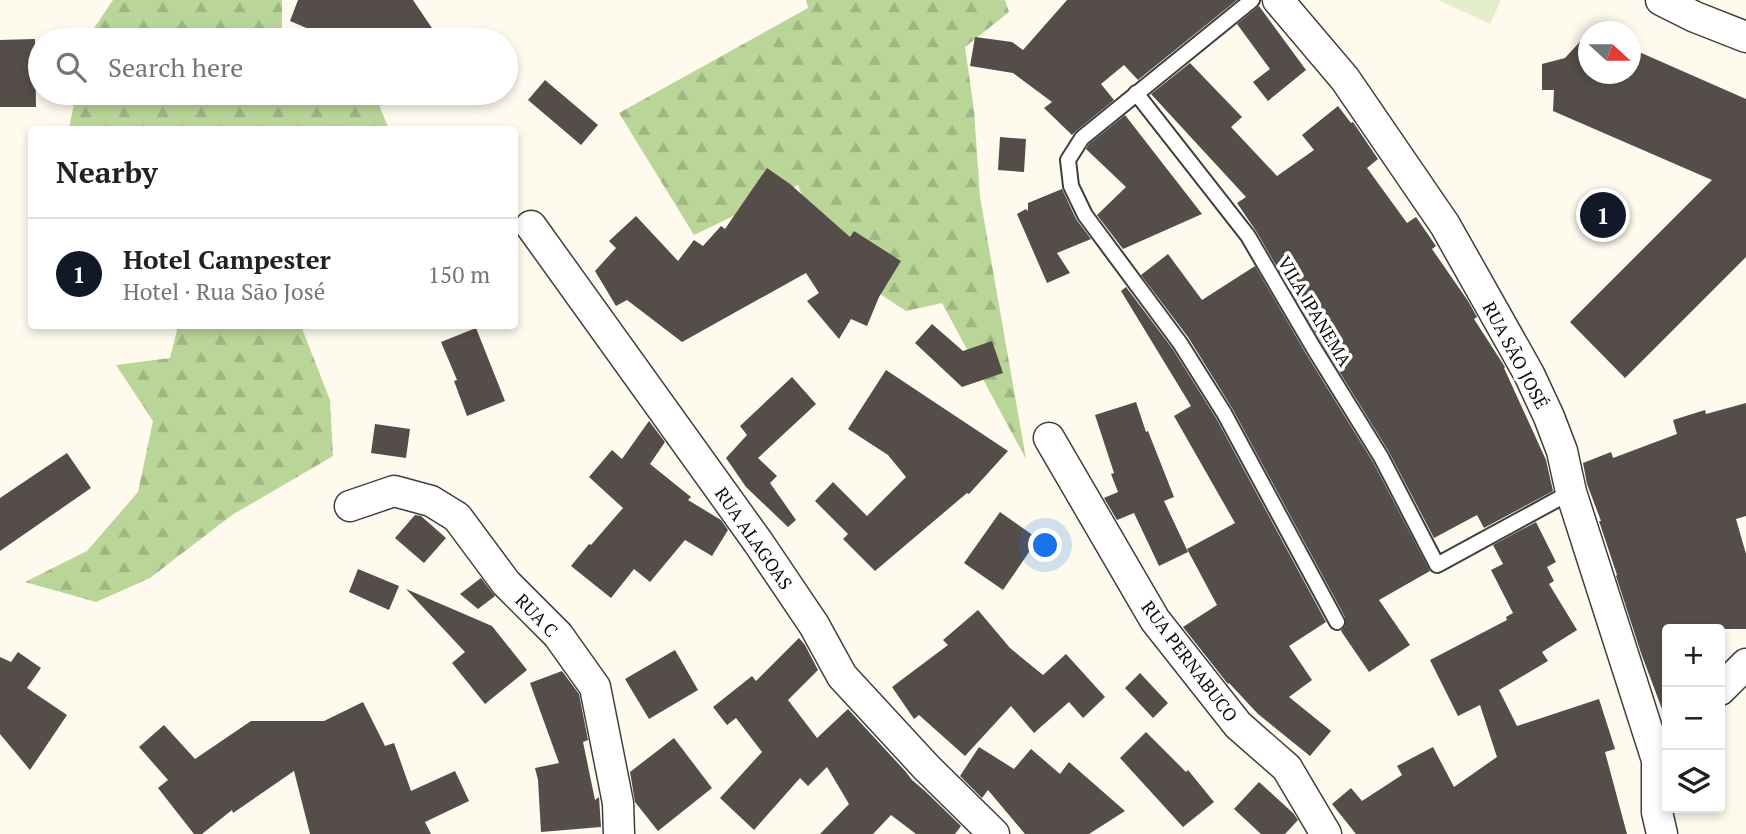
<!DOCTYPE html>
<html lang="en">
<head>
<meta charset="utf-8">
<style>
  :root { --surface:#fff; --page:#f2f2f2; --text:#202124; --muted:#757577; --line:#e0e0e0; --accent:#111827 }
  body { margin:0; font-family:"PT Serif",serif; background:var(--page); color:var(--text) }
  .controls { position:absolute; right:21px; bottom:21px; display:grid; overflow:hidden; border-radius:7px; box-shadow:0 4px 10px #0003 }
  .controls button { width:63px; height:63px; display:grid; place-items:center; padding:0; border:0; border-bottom:2px solid var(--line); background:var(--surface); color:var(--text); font:35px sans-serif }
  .compass { position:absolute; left:1578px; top:21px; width:63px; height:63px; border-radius:50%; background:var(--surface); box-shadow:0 4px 10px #0003; rotate:111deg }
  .you { position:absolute; left:1046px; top:546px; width:24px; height:24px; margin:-18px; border:5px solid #fff; border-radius:50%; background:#1a73e8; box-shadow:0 0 0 10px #1a73e833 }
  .badge { display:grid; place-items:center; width:46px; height:46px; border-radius:50%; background:var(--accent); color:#fff; font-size:23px; font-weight:700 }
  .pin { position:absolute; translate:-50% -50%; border:4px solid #fff; box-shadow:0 2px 7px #0006 }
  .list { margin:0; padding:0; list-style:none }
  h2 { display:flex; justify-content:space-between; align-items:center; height:91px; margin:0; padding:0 28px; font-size:30px }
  h2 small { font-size:23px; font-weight:400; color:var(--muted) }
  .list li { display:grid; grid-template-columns:46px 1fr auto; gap:21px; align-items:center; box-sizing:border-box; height:112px; padding:0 28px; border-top:2px solid var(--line) }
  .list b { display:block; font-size:26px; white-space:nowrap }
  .list p { margin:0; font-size:23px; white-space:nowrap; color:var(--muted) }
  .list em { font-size:23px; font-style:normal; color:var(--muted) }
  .icon { flex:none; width:38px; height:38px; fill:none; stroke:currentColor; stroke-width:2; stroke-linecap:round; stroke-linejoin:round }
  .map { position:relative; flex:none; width:1746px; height:834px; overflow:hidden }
  .search { position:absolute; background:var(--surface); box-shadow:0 4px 10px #0003; left:28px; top:28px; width:490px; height:77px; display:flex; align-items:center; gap:18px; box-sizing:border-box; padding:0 24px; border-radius:38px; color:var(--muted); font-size:26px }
  .panel { position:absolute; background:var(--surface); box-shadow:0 4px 10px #0003; left:28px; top:126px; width:490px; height:203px; border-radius:7px }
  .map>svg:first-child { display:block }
  .forest { fill:url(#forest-firs) }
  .pitch { fill:#e4eeca }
  .building { fill:#554d49 }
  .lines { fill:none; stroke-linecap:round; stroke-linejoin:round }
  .service-casing { stroke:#3f3f3f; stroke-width:18 }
  .minor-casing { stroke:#3f3f3f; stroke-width:33 }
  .service { stroke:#fff; stroke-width:14 }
  .minor { stroke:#fff; stroke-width:30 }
  .labels { text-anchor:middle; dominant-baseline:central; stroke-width:7; stroke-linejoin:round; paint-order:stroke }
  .street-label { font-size:18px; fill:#0c0c0c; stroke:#fff }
</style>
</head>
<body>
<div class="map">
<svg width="1746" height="834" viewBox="0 0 1746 834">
  <defs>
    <pattern id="forest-firs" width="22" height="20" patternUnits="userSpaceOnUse" patternTransform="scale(1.75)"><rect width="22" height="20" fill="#b9d698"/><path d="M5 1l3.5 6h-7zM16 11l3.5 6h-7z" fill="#9eb682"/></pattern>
  </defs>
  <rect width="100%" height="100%" fill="#fefaed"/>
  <!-- forest -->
  <path class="forest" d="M113 0H282V40H86Z
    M806 0H1005L1009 12 965 47 974 110 980 197 1026 459 942 303 906 311 827 259 798 185 694 235 619 113 808 8Z
    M76 93H374L389 129H69Z
    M178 326H301L330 400 333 456 232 515 150 578 96 602 25 582 87 551 138 492 153 421 116 365 170 358Z"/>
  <!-- pitch -->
  <path class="pitch" d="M1438 0H1501L1490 24Z"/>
  <!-- building -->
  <path class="building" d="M298 0H413L440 40H335L290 21Z
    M1067 0H1237L1138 80 1124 65 1101 84 1114 100 1076 131 1072 135 1044 108 1052 102 1013 73 970 66 975 37 1012 42 1023 50Z
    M1259 6 1306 70 1268 101 1253 82 1270 69 1237 24Z
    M1588 33V74H1630V48L1746 99V257L1625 378 1570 322 1712 180 1553 111 1554 90H1542V64L1565 58Z
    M35 39 36 107H0V40Z
    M1190 63 1242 117 1231 127 1277 176 1314 150 1302 135 1338 106 1351 123 1353 122 1378 159 1367 168 1407 223 1416 217 1436 246 1432 249 1468 301 1477 317 1474 319 1505 367 1504 368 1546 460 1553 491 1484 528 1477 515 1434 538 1389 452 1321 342 1256 231 1237 203 1246 197 1151 94Z
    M545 80 598 125 581 145 528 100Z
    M1125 115 1202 214 1123 249 1097 215 1126 187 1086 149 1089 144Z
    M1000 137 1026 139 1024 172 998 170Z
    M767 168 790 184 850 237 854 231 901 261 879 297 867 326 851 319 839 339 807 301 819 293 806 273 682 342 627 300 616 306 595 271 616 248 609 241 636 216 678 261 694 240 703 246 721 226 725 229Z
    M1062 189 1076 219 1091 239 1057 253 1070 273 1047 283 1017 214 1026 209 1028 211V203Z
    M1168 254 1202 300 1255 266 1305 352 1373 462 1430 571 1379 600 1410 645 1369 672 1341 631 1345 626V617L1232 408 1188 337 1141 275Z
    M1126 287 1172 348 1216 418 1326 622 1289 646 1312 680 1289 697 1331 731 1310 756 1258 714 1229 683 1228 684 1183 627 1217 605 1187 549 1235 523 1174 416 1191 406 1121 291Z
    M932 324 963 351 992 341 1003 373 962 387 915 343Z
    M476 328 505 401 467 416 454 381 457 380 441 342Z
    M886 370 1008 451 969 494 967 493 875 571 843 539 848 534 815 501 833 482 867 516 906 477 888 455 848 429Z
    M792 377 816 404 758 458 777 476 770 483 796 520 788 527 746 487 726 458 747 435 740 426Z
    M1136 402 1146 432 1148 431 1174 497 1164 501 1188 552 1159 566 1134 513 1117 520 1104 498 1118 492 1111 474 1114 473 1095 415Z
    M1746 403V516L1736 519 1746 554V629H1667V717H1665L1641 653 1616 576 1617 575 1599 521H1601L1587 484 1583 463 1611 452 1613 458 1677 434 1673 420 1705 410 1706 414Z
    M649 421 665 442 650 464 691 497 688 500 721 520 728 530 712 556 685 540 650 582 634 569 611 598 571 566 589 544 591 545 623 508 589 477 612 450 622 459Z
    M375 424 410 429 406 458 371 453Z
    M67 453 91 488 0 551V498Z
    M1000 512 1038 539 1003 590 964 563Z
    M415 515 421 516 446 538 424 563 395 538Z
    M1536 522 1556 562 1547 567 1554 581 1549 584 1577 630 1542 652 1548 661 1499 690 1517 726 1599 699 1615 749 1605 752 1627 834H1356L1332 804 1351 788 1362 801 1402 775 1397 766 1433 747 1454 787 1497 757 1480 705 1458 716 1430 660 1507 620 1506 617 1513 613 1491 570 1503 564 1493 545Z
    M358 569 399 586 389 610 349 592Z
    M481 578 495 596 478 609 460 594Z
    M406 589 492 626 527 670 485 704 452 663 465 652Z
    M978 610 1010 648 1043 675 1066 654 1105 697 1083 718 1069 702 1034 733 1011 706 965 756 919 715 914 719 892 687 948 645 943 640Z
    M799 638 805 645 818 670 788 700 817 738 848 709 906 772 912 780 925 791 961 826 955 834H916L891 815 873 834H820L849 804 827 767 808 786 800 778 754 830 720 798 762 752 736 718 727 725 713 707 752 676 756 681Z
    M675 650 698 690 649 719 625 679Z
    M18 652 41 668 27 688 67 715 30 770 0 734V657L11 662Z
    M562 671 579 694 588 740 583 742 595 800 599 797 601 827 541 832 538 780 535 768 559 763 530 683Z
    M1140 673 1168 703 1153 718 1125 688Z
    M363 702 385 746 394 743 411 791 455 771 469 801 425 822 431 834H310L294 771 233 813 232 810 202 834H194L158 788 168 780 139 747 164 725 195 759 251 721H324Z
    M1146 732 1186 772 1188 770 1214 802 1183 827 1120 758Z
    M674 738 712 788 658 831 635 802 630 772Z
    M979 747 1014 769 1031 749 1060 774 1069 762 1125 811 1089 834H1025L988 790 982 798 960 776Z
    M1259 782 1293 813 1298 820 1285 834H1261L1234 809Z"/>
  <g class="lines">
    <!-- service casing -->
    <g class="service-casing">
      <path id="service" d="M1252 0 1082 138 1068 160 1071 186 1085 215 1180 343 1224 413 1337 622
        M1136 93 1248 236 1313 347 1381 457 1437 565 1571 492"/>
    </g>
    <!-- minor casing -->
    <g class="minor-casing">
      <path id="minor" d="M1278 0 1345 79 1445 225 1529 374 1549 417 1562 451 1571 492 1657 760
        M1661 0 1695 17 1746 37
        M531 226 758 542 814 625 842 676 926 767 994 834
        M1049 438 1155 620 1238 725 1287 768 1326 834
        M350 506 394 491 431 501 457 517 506 583 558 635 595 687 618 803 619 834
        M1720 690 1746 664
        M1662 834 1657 812V760L1667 748"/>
    </g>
    <!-- service -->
    <use href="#service" class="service"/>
    <!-- minor -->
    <use href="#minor" class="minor"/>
  </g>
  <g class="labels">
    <!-- street labels -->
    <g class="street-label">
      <text transform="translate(1315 311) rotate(59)">VILA IPANEMA</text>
      <text transform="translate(1516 355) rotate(62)">RUA SÃO JOSÉ</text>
      <text transform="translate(754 538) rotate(55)">RUA ALAGOAS</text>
      <text transform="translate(537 615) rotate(46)">RUA C</text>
      <text transform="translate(1190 661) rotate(53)">RUA PERNABUCO</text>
    </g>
  </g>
</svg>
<div class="controls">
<button>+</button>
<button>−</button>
<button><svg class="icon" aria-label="layers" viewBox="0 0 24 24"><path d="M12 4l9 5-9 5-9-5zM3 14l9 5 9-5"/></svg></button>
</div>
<svg class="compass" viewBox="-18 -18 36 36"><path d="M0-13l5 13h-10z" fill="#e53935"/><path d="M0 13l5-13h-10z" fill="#757577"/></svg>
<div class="you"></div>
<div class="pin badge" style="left:1603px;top:215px">1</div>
<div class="search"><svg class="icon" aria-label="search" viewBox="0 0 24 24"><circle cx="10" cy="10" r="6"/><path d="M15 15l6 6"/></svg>Search here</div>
<section class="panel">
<h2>Nearby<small></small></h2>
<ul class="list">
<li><span class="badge">1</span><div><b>Hotel Campester</b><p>Hotel · Rua São José</p></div><em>150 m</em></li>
</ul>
</section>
</div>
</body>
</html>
